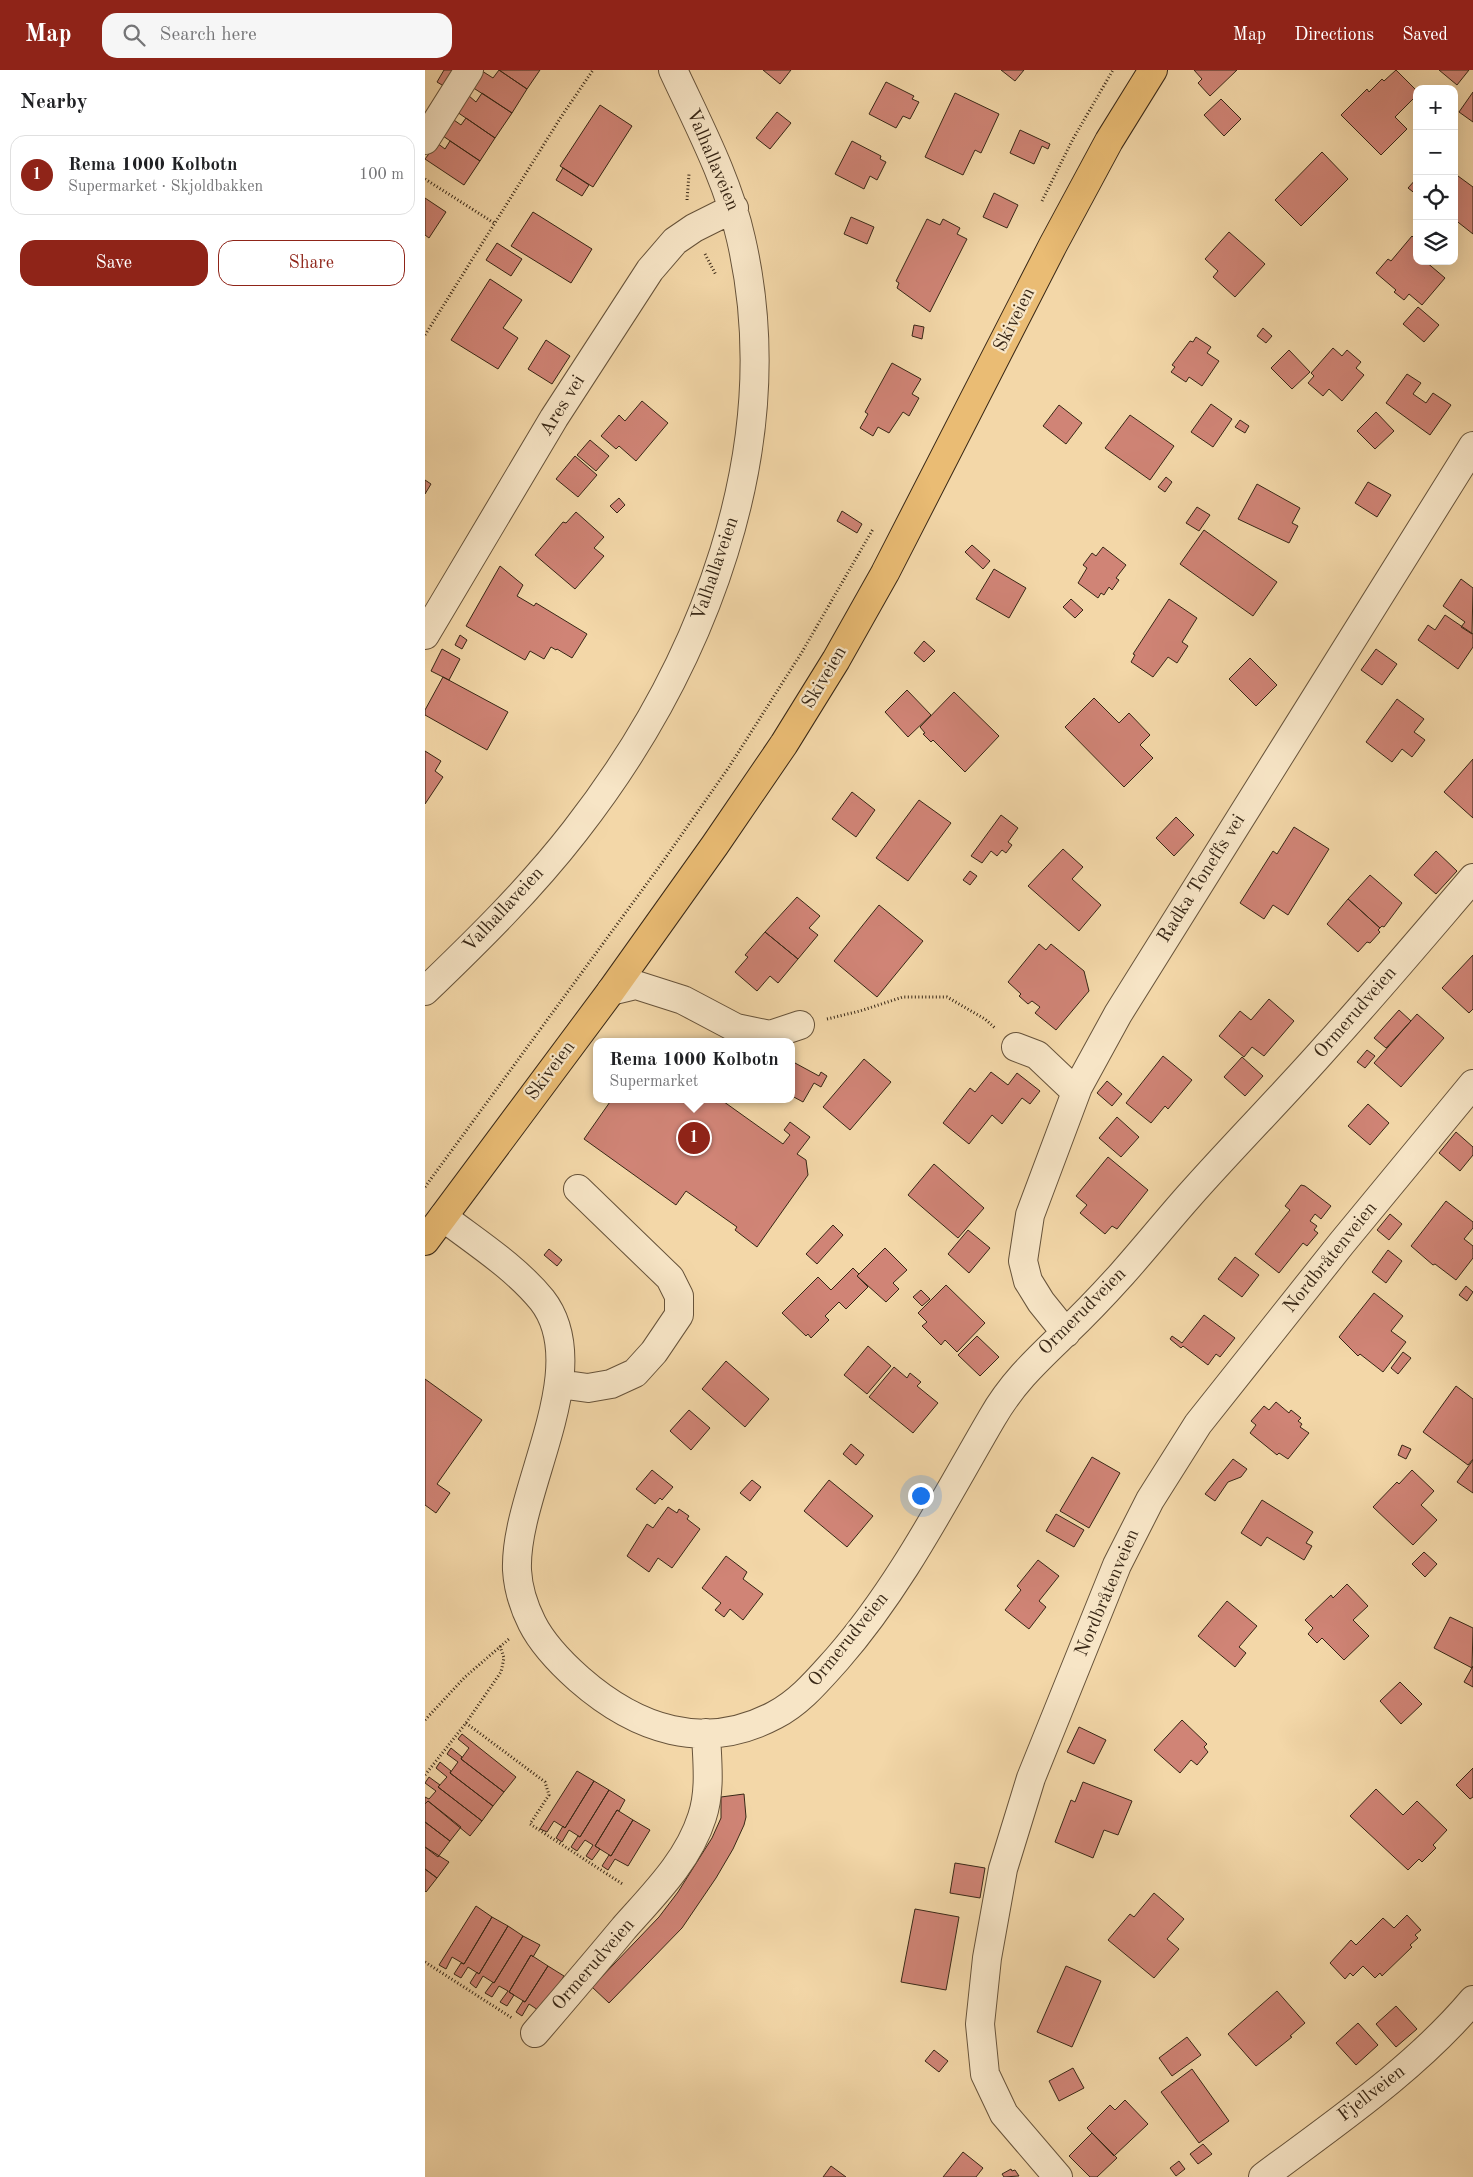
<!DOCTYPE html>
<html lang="en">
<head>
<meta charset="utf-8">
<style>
  :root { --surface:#fff; --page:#f6f6f6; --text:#202124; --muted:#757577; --line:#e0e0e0; --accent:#8f2418 }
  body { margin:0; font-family:"Old Standard TT",serif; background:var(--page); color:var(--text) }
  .controls { position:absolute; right:15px; top:15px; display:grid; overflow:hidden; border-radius:10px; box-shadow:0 5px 20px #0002 }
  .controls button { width:45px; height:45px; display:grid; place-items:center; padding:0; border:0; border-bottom:1px solid var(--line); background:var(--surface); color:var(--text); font:25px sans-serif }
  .you { position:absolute; left:495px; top:1425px; width:18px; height:18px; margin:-12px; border:4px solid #fff; border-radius:50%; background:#1a73e8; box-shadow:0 0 0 8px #1a73e833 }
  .badge { display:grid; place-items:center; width:32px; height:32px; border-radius:50%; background:var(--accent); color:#fff; font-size:16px; font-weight:700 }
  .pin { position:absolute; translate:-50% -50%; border:2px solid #fff; box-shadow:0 1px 5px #0006 }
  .popup { position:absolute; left:168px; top:968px; width:202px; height:65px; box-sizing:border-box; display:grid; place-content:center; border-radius:10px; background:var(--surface); filter:drop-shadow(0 1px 4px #0005); font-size:16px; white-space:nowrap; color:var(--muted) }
  .popup b { font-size:19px; color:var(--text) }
  .popup::after { content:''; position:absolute; left:50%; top:100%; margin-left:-10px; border:10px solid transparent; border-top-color:var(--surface) }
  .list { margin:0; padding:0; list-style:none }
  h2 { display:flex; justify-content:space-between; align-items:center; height:65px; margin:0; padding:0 20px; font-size:21px }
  h2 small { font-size:16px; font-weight:400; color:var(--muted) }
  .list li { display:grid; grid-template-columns:32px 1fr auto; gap:15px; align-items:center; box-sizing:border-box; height:80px; margin:0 10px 10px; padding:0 10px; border:1px solid var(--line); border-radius:15px }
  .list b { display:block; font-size:19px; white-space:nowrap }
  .list p { margin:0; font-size:16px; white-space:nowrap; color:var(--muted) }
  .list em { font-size:16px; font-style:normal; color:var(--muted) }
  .actions { display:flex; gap:10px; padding:15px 20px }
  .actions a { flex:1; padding:11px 0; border:1px solid var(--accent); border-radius:15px; text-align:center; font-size:18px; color:var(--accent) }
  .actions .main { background:var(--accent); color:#fff }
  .icon { flex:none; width:28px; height:28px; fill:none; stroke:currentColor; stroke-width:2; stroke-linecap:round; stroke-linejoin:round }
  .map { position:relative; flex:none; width:1048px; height:2107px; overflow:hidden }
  header { display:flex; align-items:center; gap:30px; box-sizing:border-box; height:70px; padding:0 25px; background:var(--accent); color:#fff }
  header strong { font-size:24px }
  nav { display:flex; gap:28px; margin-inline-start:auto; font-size:18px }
  .search { width:350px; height:45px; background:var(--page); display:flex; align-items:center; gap:12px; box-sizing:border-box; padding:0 18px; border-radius:15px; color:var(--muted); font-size:19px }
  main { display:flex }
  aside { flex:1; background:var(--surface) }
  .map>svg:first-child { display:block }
  .building { fill:#d08476; stroke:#382716 }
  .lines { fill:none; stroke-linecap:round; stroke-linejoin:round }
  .minor-casing { stroke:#67533a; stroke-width:30 }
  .major-casing { stroke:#382716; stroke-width:30 }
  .path { stroke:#382716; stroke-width:3; stroke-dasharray:1 2.5; stroke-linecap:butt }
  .minor { stroke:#f7e5c6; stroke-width:28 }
  .major { stroke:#eabc74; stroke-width:28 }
  .labels { text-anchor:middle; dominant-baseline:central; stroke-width:4.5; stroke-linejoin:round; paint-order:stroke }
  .street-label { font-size:19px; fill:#382716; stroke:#f7e5c6 }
</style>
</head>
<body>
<header>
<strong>Map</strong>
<div class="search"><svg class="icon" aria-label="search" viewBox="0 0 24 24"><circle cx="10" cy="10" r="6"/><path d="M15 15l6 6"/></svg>Search here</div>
<nav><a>Map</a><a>Directions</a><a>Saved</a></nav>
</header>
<main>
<aside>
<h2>Nearby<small></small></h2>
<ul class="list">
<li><span class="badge">1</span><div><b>Rema 1000 Kolbotn</b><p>Supermarket · Skjoldbakken</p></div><em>100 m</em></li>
</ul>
<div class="actions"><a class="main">Save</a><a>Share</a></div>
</aside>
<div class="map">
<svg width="1048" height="2107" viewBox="0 0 1048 2107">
  <rect width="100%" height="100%" fill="#f3d7a8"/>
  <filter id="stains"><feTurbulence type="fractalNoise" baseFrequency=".004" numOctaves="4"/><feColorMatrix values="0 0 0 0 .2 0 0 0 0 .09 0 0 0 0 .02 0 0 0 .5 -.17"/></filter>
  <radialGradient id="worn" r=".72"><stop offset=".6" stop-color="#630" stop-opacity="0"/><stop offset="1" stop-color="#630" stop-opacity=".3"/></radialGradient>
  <!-- building -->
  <path class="building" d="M19 0H32L22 18 12 12Z
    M74 0H115L102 19Z
    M74 0 102 19 87 43 47 17 57 1 68 8Z
    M338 0H366L355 14Z
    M576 0H599L590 11Z
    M769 0H812L785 26 773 13 777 9Z
    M971 0 992 21V25L970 47 982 59 956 85 916 45 942 19 944 22 957 9 959 11Z
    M1014 0H1044L1032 15Z
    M461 12 489 26 487 29 494 32 485 49 478 46 471 58 444 44Z
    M1048 22V52L1034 42Z
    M57 23 87 43 70 68 32 42 43 25 51 32Z
    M530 23 574 44 556 83 550 80 538 105 500 87Z
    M796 29 816 49 799 66 779 45Z
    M175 35 207 56 168 117 135 96Z
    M352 42 366 53 345 79 331 68Z
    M26 48 36 55 41 48 70 68 55 91 15 64Z
    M595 60 625 74 623 79 617 76 609 94 585 83Z
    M25 71 55 91 39 115 0 89 12 73 20 79Z
    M427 71 456 86 455 89 461 92 452 110 445 106 439 119 410 104Z
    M897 82 923 109 876 156 850 130Z
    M138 98 164 115 157 126 131 110Z
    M1033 106 1048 117V164L1029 149V110Z
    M992 108V125L983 118Z
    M569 123 593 135 582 158 558 147Z
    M0 128 21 142 4 168 0 165Z
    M108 142 167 179 146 213 86 176Z
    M426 147 449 157 442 174 419 164Z
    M502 149 515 155 518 149 535 158 532 164 542 169 505 242 472 218 474 213 471 211Z
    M804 162 840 194 810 227 788 207 793 201 780 189Z
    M987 166 992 171V191H1000L1020 208 997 235 984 224 979 230 969 222 971 220 951 203 963 189 966 191Z
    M72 173 97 189 86 206 61 190Z
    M65 209 97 230 78 258 93 268 73 299 26 270Z
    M993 237 1014 255 999 272 978 254Z
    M489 255 499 257 497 269 487 266Z
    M838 258 847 266 841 273 832 266Z
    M771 267 786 277 782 283 794 291 777 316 764 307 761 312 746 302 750 297 747 295 765 271 768 272Z
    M121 270 145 286 127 314 103 299Z
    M908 278 917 286 922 280 936 292 931 298 939 305 917 331 904 319 898 326 883 313 889 306 886 303Z
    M864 280 885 302 867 319 846 298Z
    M467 293 496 309 487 324 494 328 484 346 478 342 464 363 453 357 448 366 435 358 443 344 440 342Z
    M982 304 996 313 988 324 1001 333 1008 323 1026 335 1005 365 961 333Z
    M217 331 243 353 211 391 194 376 191 379 176 366 194 345 200 351Z
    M786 334 807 349 788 377 766 362Z
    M634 335 657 353 641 374 618 356Z
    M951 342 969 361 950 379 932 361Z
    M705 345 749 376 725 410 680 378Z
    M815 350 824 356 820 363 810 357Z
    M165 370 184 386 171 401 152 385Z
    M150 386 172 405 153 427 131 409Z
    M741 407 747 412 740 422 733 417Z
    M0 410 6 414 0 424Z
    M943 412 966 425 952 447 930 433Z
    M832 414 875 438 867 453 873 456 864 473 813 449Z
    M194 428 200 435 192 443 185 436Z
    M772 437 785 445 774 461 761 453Z
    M417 441 437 454 432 463 412 451Z
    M151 442 179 467 169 478 179 486 150 519 110 485 138 452 141 453Z
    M779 460 852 512 828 546 755 494Z
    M547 475 565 491 558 499 540 482Z
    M678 477 701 495 691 508 694 510 687 520 684 517 679 525 676 523 673 528 653 513 662 498 658 495 667 483 671 486Z
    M75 496 98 515 92 526 109 536 111 533 162 564 147 588 132 579 131 580 126 577 119 589 105 581 100 590 41 556Z
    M569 499 601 518 584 548 551 529Z
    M1036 509 1048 518 1047 564 1036 557 1040 552 1018 536Z
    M646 529 658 540 650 548 638 537Z
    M744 529 772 548 757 572 763 576 752 593 743 587 728 607 706 592 710 585 708 584Z
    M1020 545 1048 564V577L1033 599 993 570 1003 555 1010 560Z
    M35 565 42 570 37 579 30 575Z
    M499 571 510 581 499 592 489 583Z
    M17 579 35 589 24 610 6 601Z
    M951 579 972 594 957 615 936 600Z
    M825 588 852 615 831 636 804 609Z
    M18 607 83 642 62 680 0 645V640Z
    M482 620 506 645 483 667 460 642Z
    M529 622 574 666 540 702 508 670 506 672 498 664 500 663 495 657Z
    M669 628 694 653 704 643 725 665 715 675 728 688 699 717 640 657Z
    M972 629 999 649 989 662 1000 670 987 687 977 679 967 692 941 672Z
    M0 681 16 691 10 701 18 707 0 734Z
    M1048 689V748L1019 722Z
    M427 722 450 740 431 767 407 749Z
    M494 730 526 753 483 811 451 788Z
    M576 745 593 758 583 772 587 775 581 783 577 780 572 786 566 781 557 793 546 786Z
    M751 747 769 765 749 786 731 768Z
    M869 757 904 779 863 845 848 835 839 849 815 833 848 781 852 784Z
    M638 779 658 797 647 809 676 835 654 861 603 816Z
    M1011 781 1032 801 1011 824 989 805Z
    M545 801 552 806 545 815 538 810Z
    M945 805 977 833 959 857 957 856 955 858 923 829Z
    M372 827 395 846 384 858 393 865 373 889 340 862Z
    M923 829 955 858 953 860 955 862 945 873 942 872 933 882 902 854Z
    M454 835 498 871 452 927 409 891Z
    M340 862 373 889 353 913 345 906 332 921 310 902 323 887 320 885Z
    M614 874 621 880 626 874 659 901 664 921 631 960 610 943 615 937 607 931 603 934 594 926 596 924 583 912Z
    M1048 885V939L1044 943 1017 918Z
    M844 929 869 951 839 986 827 977 819 987 794 966 815 941 826 950Z
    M974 940 986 951 961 978 949 968Z
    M992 944 1019 968 976 1017 949 993Z
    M942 980 950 986 940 998 932 992Z
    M738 986 767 1010 743 1039 740 1036 726 1053 701 1033Z
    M817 987 838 1006 820 1026 799 1007Z
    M439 989 466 1012 425 1060 398 1037Z
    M370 993 394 1006 396 1002 402 1006 396 1017 389 1013 378 1032 367 1026 368 1024 366 1023V999Z
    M566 1002 583 1015 592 1003 615 1021 605 1034 597 1028 577 1054 567 1045 544 1074 518 1053 545 1018 550 1022Z
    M682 1011 697 1024 687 1036 672 1023Z
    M187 1029H295L358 1074 365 1065 359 1060 365 1052 385 1067 372 1084 381 1090 383 1105 332 1177 310 1160 312 1157 261 1121 251 1135 159 1069Z
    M943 1034 964 1053 945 1075 923 1056Z
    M692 1047 714 1067 696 1087 674 1068Z
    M1031 1062 1048 1077V1085L1035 1101 1014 1083Z
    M683 1087 723 1120 692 1159 687 1156 680 1164 655 1143 662 1135 651 1126Z
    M509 1094 559 1138 533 1168 483 1125Z
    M876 1115 880 1116 906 1136 896 1149 890 1144 885 1151 892 1156 889 1160 893 1163 882 1176 878 1173 854 1203 830 1184 865 1140 860 1136Z
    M1021 1131 1048 1152V1158L1039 1169 1048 1176V1188L1031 1210 1010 1194 1008 1195 986 1176Z
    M965 1144 977 1154 964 1170 952 1160Z
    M408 1155 418 1165 392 1194 381 1184Z
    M543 1160 565 1178 544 1203 523 1184Z
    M460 1178 482 1200 468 1213 474 1219 461 1232 432 1206Z
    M124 1179 137 1190 132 1196 119 1185Z
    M963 1180 977 1191 961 1213 947 1202Z
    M810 1187 834 1205 817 1227 793 1209Z
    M428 1198 434 1204 432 1206 443 1217 421 1239 414 1232 400 1246 404 1250 386 1268 383 1264 381 1266 357 1243 393 1207 406 1220Z
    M521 1215 560 1253 532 1282 520 1270 516 1275 497 1256 502 1252 493 1243Z
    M1041 1216 1048 1222 1042 1231 1034 1225Z
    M496 1220 505 1229 497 1236 488 1227Z
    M949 1223 978 1246 966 1261 981 1272 958 1302 935 1284 933 1286 914 1267Z
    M779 1245 810 1268 795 1287 791 1284 783 1295 758 1276 756 1278 745 1269 747 1266 757 1273Z
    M552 1266 574 1287 555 1306 533 1285Z
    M443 1276 466 1296 442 1324 419 1305Z
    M978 1282 986 1288 973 1304 966 1298Z
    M301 1291 344 1329 320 1357 277 1319Z
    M469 1297 482 1308 485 1303 496 1312 492 1316 513 1333 488 1363 444 1327Z
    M0 1309 57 1350 12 1414 25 1423 11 1443 0 1435Z
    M1031 1316 1048 1329V1389L1043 1395 998 1362Z
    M851 1332 864 1343 866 1340 876 1348 873 1351 877 1354 875 1357 884 1363 863 1389 854 1383 852 1385 825 1363 831 1355 826 1351 839 1336 844 1340Z
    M264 1340 285 1358 266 1380 245 1361Z
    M426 1374 439 1385 431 1395 418 1384Z
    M977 1375 986 1379 981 1389 973 1385Z
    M667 1387 695 1403 664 1458 635 1441Z
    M808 1389 822 1399 816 1407 803 1412 790 1431 780 1424Z
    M1048 1390V1423L1032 1412Z
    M227 1400 248 1417 237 1430 235 1428 230 1434 211 1419Z
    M987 1400 1009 1421 996 1435 1012 1450 988 1475 948 1437 972 1412 974 1414Z
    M327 1410 336 1417 325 1431 315 1423Z
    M404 1410 448 1446 422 1477 379 1441Z
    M837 1430 888 1462 881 1473 887 1476 879 1490 842 1467 836 1476 816 1463Z
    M243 1437 252 1443 254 1439 264 1446 262 1449 275 1459 247 1498 233 1488 224 1502 202 1486 222 1454 228 1458Z
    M631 1444 659 1460 649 1477 621 1461Z
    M999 1482 1012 1494 1000 1507 987 1494Z
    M301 1486 322 1502 318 1509 338 1524 318 1550 305 1539 299 1547 290 1540 296 1533 277 1518Z
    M613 1490 634 1506 614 1531 621 1537 604 1559 580 1540 596 1520 592 1516Z
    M922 1514 943 1536 928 1550 944 1566 919 1590 897 1568 892 1573 883 1564 888 1558 880 1550 906 1525 908 1528Z
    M802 1531 832 1556 814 1577 821 1583 810 1597 773 1566Z
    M1025 1547 1048 1558 1047 1598 1009 1578Z
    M1048 1596V1617L1039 1612Z
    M975 1612 997 1634 976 1654 955 1631Z
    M757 1650 782 1674 779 1677 783 1682 772 1695 766 1690 755 1703 729 1680Z
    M654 1657 681 1670 669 1694 642 1682Z
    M37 1664 91 1707 79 1722 36 1689 44 1678 33 1669Z
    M26 1678 37 1687 36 1689 79 1722 68 1736 25 1703 33 1692 22 1684Z
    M15 1692 26 1701 25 1703 68 1736 57 1751 13 1717 22 1707 11 1698Z
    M1048 1698V1727L1045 1729 1031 1715Z
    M152 1701 169 1711 140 1758 129 1751 122 1762 115 1759Z
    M4 1707 15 1715 13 1717 57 1751 45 1766 3 1731 0 1734V1727L4 1729 11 1721 0 1713Z
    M169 1711 184 1720 155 1767 144 1760 137 1772 131 1768 138 1756 140 1758Z
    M658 1712 707 1731 693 1765 679 1760 668 1788 630 1772 646 1730 650 1732Z
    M951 1719 978 1745 992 1731 1022 1760 1008 1775 1011 1778 997 1792 994 1789 983 1800 925 1746Z
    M184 1720 200 1730 194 1741 192 1740 170 1776 175 1779 167 1790 161 1786 168 1775 160 1770 152 1781 146 1777 153 1766 155 1767Z
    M319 1724 321 1747 319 1755 308 1779 291 1808 257 1858 184 1933 167 1917 234 1847 253 1822 287 1768 296 1748V1727Z
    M3 1731 36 1757 25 1771 0 1752V1734Z
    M192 1740 208 1750 186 1786 170 1776Z
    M208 1750 225 1760 203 1796 190 1789 183 1800 177 1796 184 1785 186 1786Z
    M0 1752 25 1771 13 1787 0 1777Z
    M0 1777 24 1792 12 1808 0 1799Z
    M530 1793 560 1798 555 1828 525 1823Z
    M0 1799 12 1808 1 1822 0 1821Z
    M729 1823 759 1849 742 1869 754 1879 729 1908 683 1870 705 1844 709 1847Z
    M51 1836 67 1847 39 1894 27 1887 21 1899 14 1895Z
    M490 1839 534 1847 521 1920 476 1912Z
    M982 1845 996 1860 990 1865 993 1868 985 1875 987 1877 957 1906 955 1903 950 1908 938 1896 928 1906 925 1903 920 1909 905 1893 926 1870 931 1875 958 1848 969 1858Z
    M67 1847 83 1856 54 1904 43 1897 36 1908 29 1904 36 1893 39 1894Z
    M83 1856 98 1866 69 1913 58 1906 51 1918 45 1913 52 1902 54 1904Z
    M98 1866 115 1875 108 1887 106 1885 84 1922 89 1925 82 1936 75 1932 83 1921 74 1916 67 1927 60 1923 68 1912 69 1913Z
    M106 1885 123 1896 100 1932 84 1922Z
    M123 1896 139 1906 116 1942 104 1934 97 1946 91 1942 98 1931 100 1932Z
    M641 1896 676 1911 647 1977 612 1962Z
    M852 1921 880 1953 865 1966 867 1967 831 1996 803 1964Z
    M971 1936 992 1959 971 1977 951 1954Z
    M933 1953 953 1975 931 1995 911 1973Z
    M762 1967 776 1985 747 2006 734 1988Z
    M509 1980 523 1991 514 2002 500 1991Z
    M648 1998 659 2018 634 2031 624 2011Z
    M767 1999 804 2051 774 2073 736 2022Z
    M700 2030 723 2054 689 2086 662 2058 685 2035 690 2040Z
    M667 2063 692 2088 672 2107H665L644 2086Z
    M778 2074 787 2084 773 2094 765 2084Z
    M538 2082 558 2098 551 2107H518Z
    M754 2091 760 2099 751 2106 745 2098Z
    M406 2096 421 2107H398Z
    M586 2099 587 2101 590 2100 594 2106 579 2107 577 2104Z"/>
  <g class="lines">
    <!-- minor casing -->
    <g class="minor-casing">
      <path id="minor" d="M0 70 44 0
        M0 565 129 348 225 200 250 171 269 158 309 138
        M0 921C52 871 105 819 150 761 278 597 364 378 316 169 303 110 273 54 248 0
        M186 921 211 915 258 930 311 958 345 965 375 955
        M591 977 612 985 651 1022
        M18 1147C52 1173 90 1197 117 1230 171 1299 89 1421 92 1500 93 1518 99 1537 107 1553 118 1575 136 1593 154 1609 211 1659 279 1683 350 1645 375 1632 393 1610 412 1589 475 1517 519 1430 567 1348 587 1313 611 1291 639 1264 659 1245 679 1224 697 1204 720 1178 741 1152 764 1126 809 1075 857 1027 902 976 952 921 1000 864 1048 808
        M641 1263 616 1232 603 1211 598 1191 605 1145 653 1017 693 944 1048 376
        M134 1314 163 1318 186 1314 210 1303 229 1282 254 1245V1226L245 1208 153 1119
        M110 1963C140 1928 170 1893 199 1858 229 1824 263 1791 277 1747 286 1720 282 1691 281 1663
        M633 2107 579 2044 560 2004 555 1954 562 1888 578 1799 606 1708 692 1495 725 1430 773 1354 916 1174 1048 1014
        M838 2107C910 2053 990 1999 1048 1930"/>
    </g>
    <!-- major casing -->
    <g class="major-casing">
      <path id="major" d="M0 1171 186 921 290 775 359 674 411 590 460 503 628 175 684 71 728 0"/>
    </g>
    <!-- path -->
    <path class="path" d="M0 109 69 153
      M262 130 264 104
      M617 131 648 69 688 0
      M280 184 291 205
      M0 265 136 47 168 0
      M402 949 435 941 478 927H522L560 949 570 958
      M0 1117 234 797 304 697 377 582 448 459
      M0 1650 40 1607 84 1569
      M41 1653 120 1712 124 1725 105 1754 199 1815
      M0 1705 41 1653 76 1602 79 1588 75 1576
      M0 1892 87 1948"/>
    <!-- minor -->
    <use href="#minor" class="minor"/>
    <!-- major -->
    <use href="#major" class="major"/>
  </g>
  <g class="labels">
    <!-- street labels -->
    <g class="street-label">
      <text transform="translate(287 90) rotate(67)">Valhallaveien</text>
      <text transform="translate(590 250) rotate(-63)">Skiveien</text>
      <text transform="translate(138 336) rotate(-58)">Ares vei</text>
      <text transform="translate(291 499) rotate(-71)">Valhallaveien</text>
      <text transform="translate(400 608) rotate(-59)">Skiveien</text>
      <text transform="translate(777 809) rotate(-58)">Radka Toneffs vei</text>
      <text transform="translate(79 840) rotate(-47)">Valhallaveien</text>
      <text transform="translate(931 943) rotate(-49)">Ormerudveien</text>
      <text transform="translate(126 1001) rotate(-53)">Skiveien</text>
      <text transform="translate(906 1188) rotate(-51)">Nordbråtenveien</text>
      <text transform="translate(658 1242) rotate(-45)">Ormerudveien</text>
      <text transform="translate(683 1523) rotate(-67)">Nordbråtenveien</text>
      <text transform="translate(424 1570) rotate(-51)">Ormerudveien</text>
      <text transform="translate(169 1895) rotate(-49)">Ormerudveien</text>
      <text transform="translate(947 2024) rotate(-38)">Fjellveien</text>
    </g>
  </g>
  <rect width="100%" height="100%" filter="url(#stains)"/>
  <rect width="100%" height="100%" fill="url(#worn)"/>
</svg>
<div class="controls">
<button>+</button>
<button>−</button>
<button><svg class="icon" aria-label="locate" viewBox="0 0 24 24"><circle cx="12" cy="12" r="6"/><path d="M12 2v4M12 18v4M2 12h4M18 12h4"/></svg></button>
<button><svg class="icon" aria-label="layers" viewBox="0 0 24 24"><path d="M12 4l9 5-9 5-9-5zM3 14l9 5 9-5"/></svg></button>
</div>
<div class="you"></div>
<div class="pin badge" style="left:269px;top:1068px">1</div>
<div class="popup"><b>Rema 1000 Kolbotn</b>Supermarket</div>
</div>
</main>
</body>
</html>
